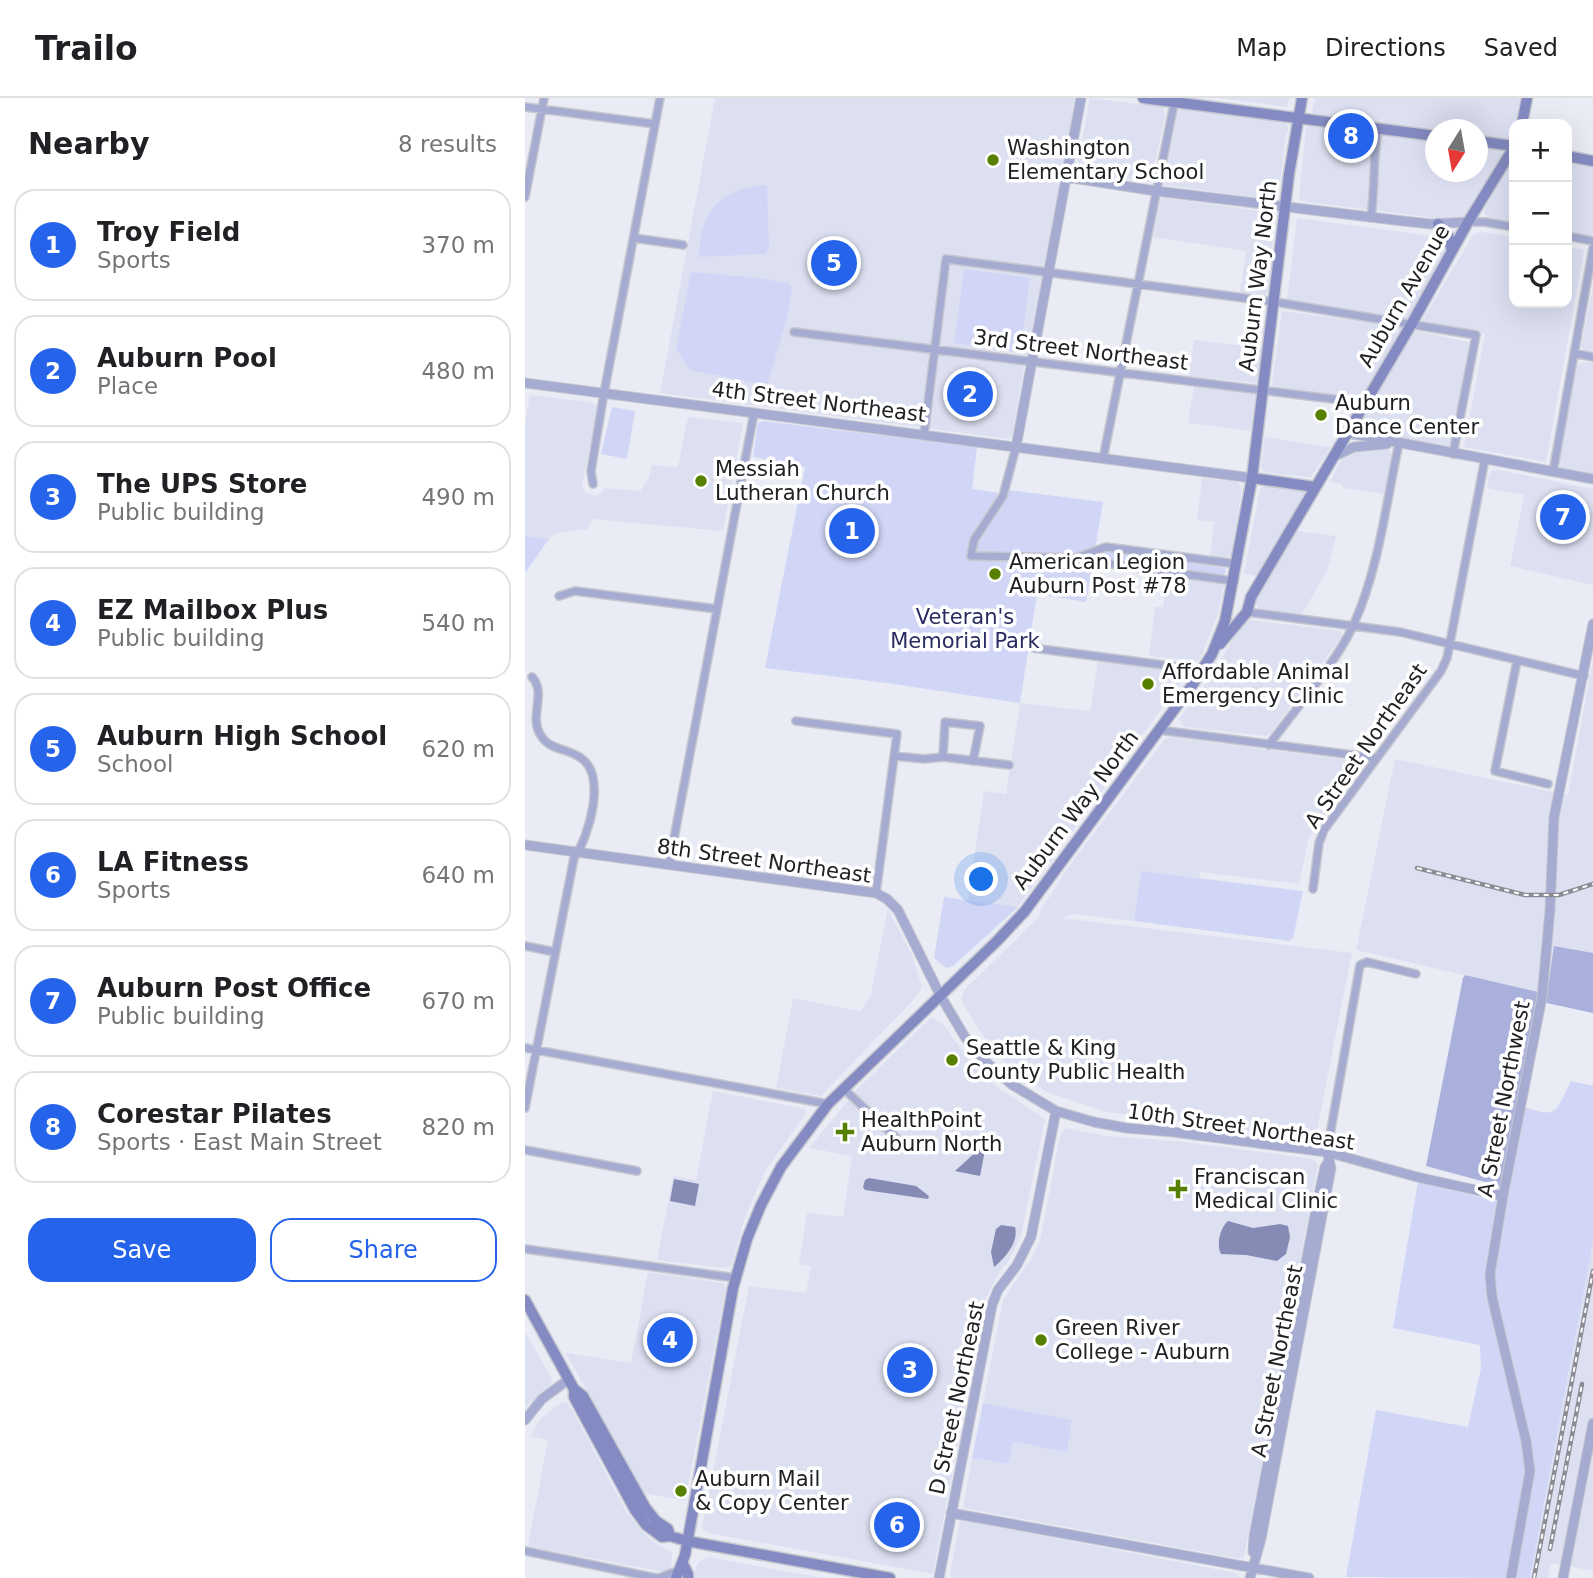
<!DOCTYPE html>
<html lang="en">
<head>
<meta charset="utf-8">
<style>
  :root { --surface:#fff; --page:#f2f2f2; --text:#202124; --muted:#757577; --line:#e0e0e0; --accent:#2563eb }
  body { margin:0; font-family:"DejaVu Sans",sans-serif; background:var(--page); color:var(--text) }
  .controls { position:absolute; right:21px; top:21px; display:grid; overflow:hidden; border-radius:14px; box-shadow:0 7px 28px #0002 }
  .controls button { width:63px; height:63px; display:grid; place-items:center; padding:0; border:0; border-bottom:2px solid var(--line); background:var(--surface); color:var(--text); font:35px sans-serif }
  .compass { position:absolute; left:900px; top:21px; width:63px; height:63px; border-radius:50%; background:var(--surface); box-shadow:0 7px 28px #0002; rotate:191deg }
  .you { position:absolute; left:457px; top:782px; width:24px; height:24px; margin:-18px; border:5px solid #fff; border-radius:50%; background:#1a73e8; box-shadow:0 0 0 10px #1a73e833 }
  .badge { display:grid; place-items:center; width:46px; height:46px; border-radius:50%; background:var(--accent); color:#fff; font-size:23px; font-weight:700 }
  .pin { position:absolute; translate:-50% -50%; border:4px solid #fff; box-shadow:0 2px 7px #0006 }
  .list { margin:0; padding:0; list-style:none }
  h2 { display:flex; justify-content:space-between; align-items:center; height:91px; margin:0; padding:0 28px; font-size:30px }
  h2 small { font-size:23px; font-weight:400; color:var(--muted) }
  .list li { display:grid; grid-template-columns:46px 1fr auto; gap:21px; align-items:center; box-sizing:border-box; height:112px; margin:0 14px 14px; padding:0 14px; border:2px solid var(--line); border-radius:21px }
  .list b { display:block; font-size:26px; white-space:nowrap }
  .list p { margin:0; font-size:23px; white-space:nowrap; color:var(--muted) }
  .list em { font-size:23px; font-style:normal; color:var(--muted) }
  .actions { display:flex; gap:14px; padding:21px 28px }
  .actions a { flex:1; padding:16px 0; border:2px solid var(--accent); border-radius:21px; text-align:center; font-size:24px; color:var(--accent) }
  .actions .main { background:var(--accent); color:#fff }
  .icon { flex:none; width:38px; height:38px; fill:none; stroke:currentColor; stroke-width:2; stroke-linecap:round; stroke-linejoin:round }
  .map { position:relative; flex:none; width:1068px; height:1480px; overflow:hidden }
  header { display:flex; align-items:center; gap:42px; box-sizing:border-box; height:98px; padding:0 35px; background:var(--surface); border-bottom:2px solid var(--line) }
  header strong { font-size:33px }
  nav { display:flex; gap:38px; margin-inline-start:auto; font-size:24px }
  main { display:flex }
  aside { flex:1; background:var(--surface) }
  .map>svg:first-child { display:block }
  .built { fill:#dde0f1 }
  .green { fill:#d1d6f7 }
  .forest { fill:#a9b0db }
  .water { fill:#858bb4 }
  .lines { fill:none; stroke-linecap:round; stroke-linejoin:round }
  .minor-casing { stroke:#c6c7cf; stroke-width:10 }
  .tertiary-casing { stroke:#c6c7cf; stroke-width:11 }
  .secondary-casing { stroke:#c6c7cf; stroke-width:13 }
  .minor { stroke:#a6acd1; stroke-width:7 }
  .tertiary { stroke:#a6acd1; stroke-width:9 }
  .secondary { stroke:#848bc2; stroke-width:10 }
  .rail-casing { stroke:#8c8d94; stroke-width:4.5 }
  .rail { stroke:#fff; stroke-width:2; stroke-dasharray:5; stroke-linecap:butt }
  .poi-dot { fill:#588000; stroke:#fff; stroke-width:2.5 }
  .labels { text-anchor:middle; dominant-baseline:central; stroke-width:7; stroke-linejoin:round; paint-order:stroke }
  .poi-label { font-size:21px; fill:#202124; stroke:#fff; text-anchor:start }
  .street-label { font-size:21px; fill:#202124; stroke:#fff }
  .park-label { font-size:21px; fill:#292c60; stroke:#fff }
</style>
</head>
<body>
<header>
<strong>Trailo</strong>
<nav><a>Map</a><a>Directions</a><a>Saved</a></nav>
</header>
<main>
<aside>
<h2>Nearby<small>8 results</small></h2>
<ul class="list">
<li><span class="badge">1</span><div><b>Troy Field</b><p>Sports</p></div><em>370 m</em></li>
<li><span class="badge">2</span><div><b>Auburn Pool</b><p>Place</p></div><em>480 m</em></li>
<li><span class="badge">3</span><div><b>The UPS Store</b><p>Public building</p></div><em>490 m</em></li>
<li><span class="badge">4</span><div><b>EZ Mailbox Plus</b><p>Public building</p></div><em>540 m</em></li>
<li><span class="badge">5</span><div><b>Auburn High School</b><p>School</p></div><em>620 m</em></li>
<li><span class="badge">6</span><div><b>LA Fitness</b><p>Sports</p></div><em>640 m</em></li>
<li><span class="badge">7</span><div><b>Auburn Post Office</b><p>Public building</p></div><em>670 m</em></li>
<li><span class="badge">8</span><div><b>Corestar Pilates</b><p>Sports · East Main Street</p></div><em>820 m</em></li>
</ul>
<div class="actions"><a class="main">Save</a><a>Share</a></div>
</aside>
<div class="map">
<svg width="1068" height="1480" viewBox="0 0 1068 1480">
  <rect width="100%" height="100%" fill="#eaecf5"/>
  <!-- built -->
  <path class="built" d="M190 0H551L503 257 465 252 464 263 496 267 499 270 487 338 484 341 135 295Z
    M565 0 638 9 640 18 626 84 551 74Z
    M695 0H764L762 9Z
    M790 0H995L988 38 983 44 953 40V32H911L910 34 790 18 787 13Z
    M658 11 762 24 763 33 761 36 753 101 751 102 638 87 653 14Z
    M784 26 910 41 911 74H953V46L975 50 977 57 938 119 917 121 783 104 776 102 774 98 781 30Z
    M989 60V124L962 119 959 114 961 108Z
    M1042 64 1068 69V135L1064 139H1058L1055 136 1042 134Z
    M640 100 751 115 742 197 715 194 721 153 628 139 635 102Z
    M772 120 914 139 921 143 922 147 888 215 882 221 762 203Z
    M957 134 989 139V205H1042V149L1059 152 1021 364 939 349 960 236 896 224 949 136Z
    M1068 189V254L1058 252 1056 249Z
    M757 213 875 228 877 230 837 299 750 290 747 286Z
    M891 233 944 244 925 348 921 349 837 332 834 329V324L887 235Z
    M669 242 737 250 732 285 663 278Z
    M1057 264 1068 265V377L1037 371 1034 366 1052 267Z
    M669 288 730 296 726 333 663 325Z
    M5 297 70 305 72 309 57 388 60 395 69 398 77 395 80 390 115 393 124 380 127 367 153 369 163 319 218 325 198 433 67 421 63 431 31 435 24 441 0 438V326Z
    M740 339 778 345 806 349 786 379 739 374 736 369Z
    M846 349 864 352 867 356 859 396 818 390 817 386 805 384 815 364 823 356 839 350Z
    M974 372 1068 391V487L985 468 999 397 962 390 964 377 967 373Z
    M677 380 712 384 717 390 706 457 701 461 685 459 689 424 672 422Z
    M740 388 779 394 781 397 732 478 719 475 735 391Z
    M771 433 811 438 802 473 777 516 735 511 729 505Z
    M642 478 699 487 693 516 675 561 672 563 624 558 630 509H638Z
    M725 522 815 533 817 538 745 636 741 638 659 629 654 621 685 580 716 528Z
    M1068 562V855L1029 848 1022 896 831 852 870 661 1043 697Z
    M573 563 658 574 661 577 492 810 443 802 459 693 481 696 495 605 565 613Z
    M644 639 830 663 838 668 784 739 774 786 676 774 674 780 616 773 609 823 548 816 537 820 827 855 790 1042 582 1014 524 995 505 984 469 955 438 906 436 901 440 891 515 818V813L547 764 640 641Z
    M363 811 387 857 397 889 393 897 296 998 251 990 268 900 335 913 345 899Z
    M407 919 418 926 446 965 472 989 520 1021 496 1138 484 1162 475 1174 461 1199 408 1476 183 1435 177 1430 224 1188 281 1195 286 1168 274 1166 282 1115 318 1119 327 1058 284 1050 334 989Z
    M188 993 280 1011 282 1014 242 1070 230 1095 217 1128 207 1167 199 1170 132 1162 148 1078 171 1082Z
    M540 1030 581 1038 652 1043 788 1061 793 1067 719 1459 716 1461 438 1410 447 1360 483 1366 487 1344 542 1353 547 1322 458 1305 478 1202 506 1161 515 1142 535 1038Z
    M1068 1144V1473L1026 1465 1023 1480H1005Z
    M123 1174 198 1185 201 1189 160 1403 118 1395 41 1255 106 1265Z
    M0 1234 27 1281V1285L0 1310Z
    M37 1304 44 1306 101 1413 115 1431 123 1440 147 1455 146 1470 143 1473 139 1474 3 1448 23 1342 6 1338 15 1321Z
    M435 1422 711 1475 715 1480H427L425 1476Z
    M184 1459 242 1470 299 1480H169L171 1468 175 1463Z"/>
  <!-- green -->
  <path class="green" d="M242 87 244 151 240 156 174 159C174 113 197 89 242 87Z
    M439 171 505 180 495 254 429 245Z
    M166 174 234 180 264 186 267 190 262 221 242 287 165 272 151 251Z
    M87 309 110 313 102 361 76 356Z
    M238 323 452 349 447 391 475 395 476 391 578 404 561 504 512 496 495 605 362 585 240 570 280 369 228 359 233 325Z
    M0 438 24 441 0 475Z
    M582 453 637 460 638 468 581 461 578 456Z
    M649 462 700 470 701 474 698 477 650 471 646 468Z
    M616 773 778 793 768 840 764 843 609 823Z
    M419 799 491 809 492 810 428 868 421 870 409 860Z
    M1046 983 1068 988V1144L1005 1480 821 1479 851 1312 943 1329 956 1270 955 1247 868 1230 893 1084 976 1104 996 1008C1033 1020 1029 1017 1046 983Z
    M458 1305 547 1322 542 1354 488 1344 483 1366 447 1360Z"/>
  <!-- forest -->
  <path class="forest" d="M1029 848 1068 855V915L1017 904 979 1089 901 1068 938 880 940 877 1022 896Z"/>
  <!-- water -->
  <path class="water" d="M454 1051 460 1052 455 1078 430 1073Z
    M344 1080 391 1088 404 1098 403 1101 340 1092 338 1089 340 1082Z
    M149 1081 174 1086 170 1108 145 1103Z
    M703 1123 728 1130 755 1126 763 1128 765 1139 761 1156 752 1163 721 1157 696 1156C691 1146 695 1130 703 1123Z
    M476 1127 490 1129C494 1144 480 1160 469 1169L466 1154 471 1131Z"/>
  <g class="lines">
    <!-- minor casing -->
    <g class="minor-casing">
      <path id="minor" d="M0 9 130 26
        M0 99 19 0
        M846 120C850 89 848 60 853 30
        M943 124H960L989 129
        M1042 138 1068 143
        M109 140 158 147
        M269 234 840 305
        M1049 255 1068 259
        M399 337 421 161 750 204 951 237 928 356
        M491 349 478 398 449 442 446 458 554 460 579 465 709 483
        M578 361 650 1
        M1028 374 1068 150
        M68 386 66 373 79 295 135 0
        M554 459 581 449 712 466
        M34 498 50 493 192 511
        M722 514 875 534 1059 578
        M508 550 677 572
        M992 563 970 673 1023 686
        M271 623 372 636 351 795
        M634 632 852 660
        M744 647C771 610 809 568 828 528 854 471 861 405 874 345
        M369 658 400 661 418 659 484 667
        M418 659 420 624 455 628 448 663
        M144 767 229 315
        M788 791 794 745 799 732 916 573 922 560 960 361
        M0 848 30 854
        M0 950 303 1006
        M319 991 383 1051
        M0 1010 49 760C64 739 82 678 56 660 43 650 24 653 15 636 4 618 22 595 7 579
        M0 1052 112 1073
        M802 1054 835 867 842 864 891 876
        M0 1151 211 1180
        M0 1453 131 1480
        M134 1480 152 1473"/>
    </g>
    <!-- tertiary casing -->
    <g class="tertiary-casing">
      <path id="tertiary" d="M541 79 631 93 878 123 906 126 943 124
        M0 285 727 380
        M823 335 1068 381
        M491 349 556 0
        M808 359 829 349 862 346
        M0 747 351 795 362 801 373 812 415 897 440 939 459 962 486 986 531 1013 569 1024 601 1030 648 1034 802 1054 892 1079 978 1098
        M0 1322 17 1301 44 1281
        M426 1415 784 1480
        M728 1454 729 1438 793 1101 800 1069 804 1063
        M414 1480 467 1207 473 1192 492 1167 506 1139 531 1013
        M725 1480 736 1441 806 1070 802 1054
        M986 1480 1005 1373 1001 1343 967 1199 965 1176 978 1098 1017 899 1025 812 1029 719 1068 526
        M1038 1480 1068 1325"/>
    </g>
    <!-- secondary casing -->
    <g class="secondary-casing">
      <path id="secondary" d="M618 0 911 38
        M997 26 1002 0
        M953 43 989 48
        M1042 58 1068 63
        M913 126 923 137 927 153
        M727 380 790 389
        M695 546 722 514 726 499 886 227 943 124 989 49
        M0 1202 49 1291 58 1298 120 1409 131 1423 143 1431 145 1438
        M49 1291V1299L110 1412 121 1427 137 1439 145 1438 162 1443 365 1480
        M158 1466 163 1476V1480
        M151 1480 160 1457 208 1190 222 1141 236 1107 256 1069 303 1006 472 843 500 813 668 586 687 556 700 523 727 380 764 76 777 0"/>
    </g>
    <!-- minor -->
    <use href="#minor" class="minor"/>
    <!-- tertiary -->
    <use href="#tertiary" class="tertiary"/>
    <!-- secondary -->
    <use href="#secondary" class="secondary"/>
    <!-- rail casing -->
    <g class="rail-casing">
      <path id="rail" d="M892 770 1000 797H1034L1068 786
        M1025 1451 1057 1286
        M1009 1480 1068 1173"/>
    </g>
    <!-- rail -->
    <use href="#rail" class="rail"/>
  </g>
  <!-- markers -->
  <g class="poi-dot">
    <circle cx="468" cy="62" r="7"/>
    <circle cx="796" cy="317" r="7"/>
    <circle cx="176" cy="383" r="7"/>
    <circle cx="470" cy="476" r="7"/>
    <circle cx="623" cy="586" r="7"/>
    <circle cx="427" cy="962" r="7"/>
    <path d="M316.5 1023.5h7v7h7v7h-7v7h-7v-7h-7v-7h7z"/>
    <path d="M649.5 1080.5h7v7h7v7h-7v7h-7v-7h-7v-7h7z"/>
    <circle cx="516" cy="1242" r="7"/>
    <circle cx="156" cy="1393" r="7"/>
  </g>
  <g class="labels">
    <!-- poi labels -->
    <g class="poi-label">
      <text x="482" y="50">Washington<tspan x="482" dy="24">Elementary School</tspan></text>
      <text x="810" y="305">Auburn<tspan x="810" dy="24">Dance Center</tspan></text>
      <text x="190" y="371">Messiah<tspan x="190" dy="24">Lutheran Church</tspan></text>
      <text x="484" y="464">American Legion<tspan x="484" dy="24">Auburn Post #78</tspan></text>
      <text x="637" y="574">Affordable Animal<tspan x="637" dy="24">Emergency Clinic</tspan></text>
      <text x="441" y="950">Seattle &amp; King<tspan x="441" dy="24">County Public Health</tspan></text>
      <text x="336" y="1022">HealthPoint<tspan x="336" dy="24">Auburn North</tspan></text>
      <text x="669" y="1079">Franciscan<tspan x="669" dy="24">Medical Clinic</tspan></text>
      <text x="530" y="1230">Green River<tspan x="530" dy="24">College - Auburn</tspan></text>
      <text x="170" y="1381">Auburn Mail<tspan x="170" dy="24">&amp; Copy Center</tspan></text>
    </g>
    <!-- street labels -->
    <g class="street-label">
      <text transform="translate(733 178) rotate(-83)">Auburn Way North</text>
      <text transform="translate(879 198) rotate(-60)">Auburn Avenue</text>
      <text transform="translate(556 252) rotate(7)">3rd Street Northeast</text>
      <text transform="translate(294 304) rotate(7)">4th Street Northeast</text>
      <text transform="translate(841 648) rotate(-55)">A Street Northeast</text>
      <text transform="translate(551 712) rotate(-53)">Auburn Way North</text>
      <text transform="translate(239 763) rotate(8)">8th Street Northeast</text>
      <text transform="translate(979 1001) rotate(-79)">A Street Northwest</text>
      <text transform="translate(716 1029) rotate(8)">10th Street Northeast</text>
      <text transform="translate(752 1263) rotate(-79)">A Street Northeast</text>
      <text transform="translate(432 1300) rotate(-78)">D Street Northeast</text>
    </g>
    <!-- park labels -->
    <g class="park-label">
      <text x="440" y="519">Veteran's<tspan x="440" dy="24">Memorial Park</tspan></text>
    </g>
  </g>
</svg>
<div class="controls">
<button>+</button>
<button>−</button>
<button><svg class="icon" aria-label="locate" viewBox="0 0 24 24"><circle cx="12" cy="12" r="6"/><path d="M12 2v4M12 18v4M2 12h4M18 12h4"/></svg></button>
</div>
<svg class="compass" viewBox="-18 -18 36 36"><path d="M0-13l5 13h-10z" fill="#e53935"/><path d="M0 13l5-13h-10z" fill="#757577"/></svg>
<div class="you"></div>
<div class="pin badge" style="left:327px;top:433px">1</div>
<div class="pin badge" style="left:445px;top:296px">2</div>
<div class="pin badge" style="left:385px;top:1272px">3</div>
<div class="pin badge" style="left:145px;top:1242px">4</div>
<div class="pin badge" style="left:309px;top:165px">5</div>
<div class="pin badge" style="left:372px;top:1427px">6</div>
<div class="pin badge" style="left:1038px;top:419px">7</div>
<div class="pin badge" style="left:826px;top:38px">8</div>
</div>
</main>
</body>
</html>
